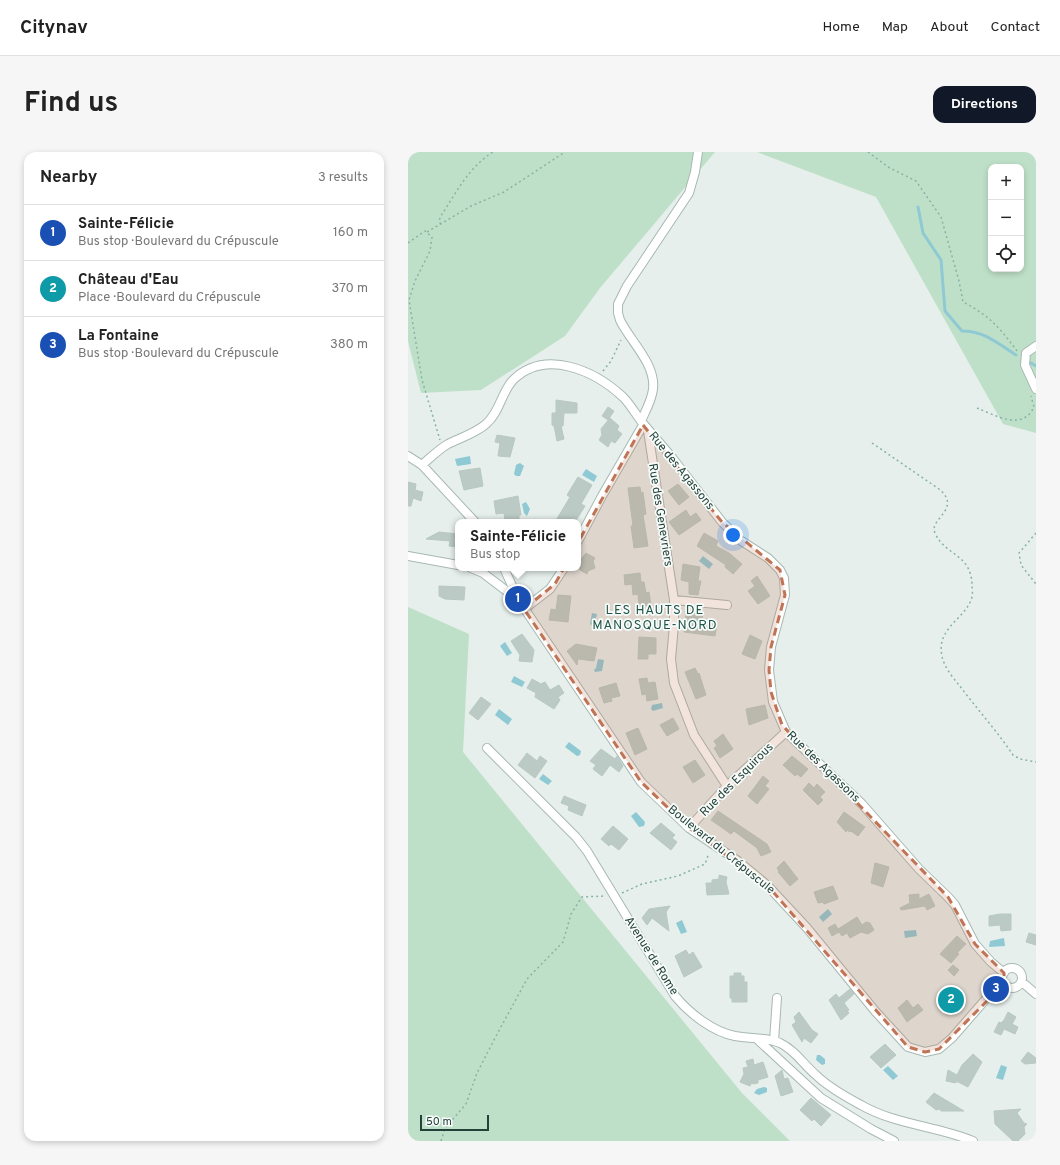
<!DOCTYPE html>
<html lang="en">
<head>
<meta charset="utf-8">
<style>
  :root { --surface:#fff; --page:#f6f6f6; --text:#222; --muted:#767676; --line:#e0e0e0; --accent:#111827 }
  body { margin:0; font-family:Overpass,sans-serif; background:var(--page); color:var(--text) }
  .controls { position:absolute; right:12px; top:12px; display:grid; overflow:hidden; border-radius:8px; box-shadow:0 2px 6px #0003 }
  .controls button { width:36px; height:36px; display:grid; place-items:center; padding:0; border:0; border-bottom:1px solid var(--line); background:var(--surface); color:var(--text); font:20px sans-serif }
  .scale { position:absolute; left:12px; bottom:10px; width:69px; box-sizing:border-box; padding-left:4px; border:2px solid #24423a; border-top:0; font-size:11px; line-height:14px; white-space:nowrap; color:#24423a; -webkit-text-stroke:3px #f7fbf9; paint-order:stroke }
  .you { position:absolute; left:325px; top:383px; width:14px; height:14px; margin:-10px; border:3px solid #fff; border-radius:50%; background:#1a73e8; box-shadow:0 0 0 6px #1a73e833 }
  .badge { display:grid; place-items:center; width:26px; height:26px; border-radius:50%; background:var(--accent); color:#fff; font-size:13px; font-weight:700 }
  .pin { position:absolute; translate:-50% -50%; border:2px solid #fff; box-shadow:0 1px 4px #0006 }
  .popup { position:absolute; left:47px; top:367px; width:126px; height:52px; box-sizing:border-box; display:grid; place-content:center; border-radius:8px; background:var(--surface); filter:drop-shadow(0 1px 3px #0005); font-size:13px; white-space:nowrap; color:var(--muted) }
  .popup b { font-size:15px; color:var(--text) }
  .popup::after { content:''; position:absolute; left:50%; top:100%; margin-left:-8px; border:8px solid transparent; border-top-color:var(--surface) }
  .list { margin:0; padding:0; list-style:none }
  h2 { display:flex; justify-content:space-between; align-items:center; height:52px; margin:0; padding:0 16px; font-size:17px }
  h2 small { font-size:13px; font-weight:400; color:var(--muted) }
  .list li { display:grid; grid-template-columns:26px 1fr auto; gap:12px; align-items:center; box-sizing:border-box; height:56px; padding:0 16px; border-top:1px solid var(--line) }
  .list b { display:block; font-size:15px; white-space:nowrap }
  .list p { margin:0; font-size:13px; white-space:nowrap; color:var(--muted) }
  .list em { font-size:13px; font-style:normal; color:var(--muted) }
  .icon { flex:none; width:22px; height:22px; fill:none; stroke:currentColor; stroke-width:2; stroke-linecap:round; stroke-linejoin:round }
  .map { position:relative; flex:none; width:628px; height:989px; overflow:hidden; border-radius:12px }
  header { display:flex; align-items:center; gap:24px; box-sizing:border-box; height:56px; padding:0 20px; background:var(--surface); border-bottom:1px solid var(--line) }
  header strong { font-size:19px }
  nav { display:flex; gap:22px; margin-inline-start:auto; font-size:14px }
  .intro { display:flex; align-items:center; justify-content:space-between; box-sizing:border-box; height:96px; padding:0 24px }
  h1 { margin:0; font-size:28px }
  .button { padding:10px 18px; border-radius:12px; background:var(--accent); color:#fff; font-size:14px; font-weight:700 }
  main { display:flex; gap:24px; padding:0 24px }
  aside { flex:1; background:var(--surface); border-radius:12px; box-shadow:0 2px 6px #0003 }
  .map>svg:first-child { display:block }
  .green { fill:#bfe0c8; fill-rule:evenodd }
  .water { fill:#8ec9d4 }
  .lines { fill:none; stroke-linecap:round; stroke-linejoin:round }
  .stream { stroke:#8ec9d4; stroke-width:3 }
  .building { fill:#bbcac4; stroke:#b8c9c2 }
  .minor-casing { stroke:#a8b8b2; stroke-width:10 }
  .path { stroke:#86b3a5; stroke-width:1.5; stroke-dasharray:2 3; stroke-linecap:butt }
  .minor { stroke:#fff; stroke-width:8 }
  .marked { fill:#c07456; fill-opacity:0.2; stroke:#c07456; stroke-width:3; stroke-dasharray:8 5; stroke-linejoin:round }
  .labels { text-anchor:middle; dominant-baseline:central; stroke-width:3.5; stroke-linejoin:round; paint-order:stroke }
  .street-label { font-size:12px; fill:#24423a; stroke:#f7fbf9 }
  .neighbourhood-label { font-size:13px; letter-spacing:1px; fill:#1f5548; stroke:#f7fbf9 }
</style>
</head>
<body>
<header>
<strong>Citynav</strong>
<nav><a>Home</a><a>Map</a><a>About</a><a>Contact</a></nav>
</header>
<div class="intro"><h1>Find us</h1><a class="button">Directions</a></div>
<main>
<aside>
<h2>Nearby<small>3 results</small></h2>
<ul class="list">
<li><span class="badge" style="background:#1a4fb4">1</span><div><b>Sainte-Félicie</b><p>Bus stop · Boulevard du Crépuscule</p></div><em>160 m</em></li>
<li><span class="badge" style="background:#0f9aa8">2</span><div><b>Château d'Eau</b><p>Place · Boulevard du Crépuscule</p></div><em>370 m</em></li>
<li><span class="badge" style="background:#1a4fb4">3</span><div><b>La Fontaine</b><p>Bus stop · Boulevard du Crépuscule</p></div><em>380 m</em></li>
</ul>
</aside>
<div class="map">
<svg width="628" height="989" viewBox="0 0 628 989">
  <rect width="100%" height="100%" fill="#e6efeb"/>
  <!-- green -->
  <path class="green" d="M0 0H307L192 136 157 184 73 238 13 241 0 189Z
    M349 0H628V281L595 272 468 45ZM583 15H613V117H583Z
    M0 455 61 482 55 600 334 941 382 989H0Z"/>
  <!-- water -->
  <path class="water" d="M62 304 63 312 49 314 47 307Z
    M112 311 116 314 112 324H108L106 322 108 313Z
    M178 317 189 324 186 330 174 323Z
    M118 350 122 357 119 364 116 361 114 352Z
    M295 404 305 412 301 417 291 409Z
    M184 461 189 462 186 475 182 472Z
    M97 490 104 501 99 504 92 494Z
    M190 507 196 508 194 519 187 520 186 518 188 516Z
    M106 524 117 530 114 535 103 530Z
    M254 551 255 556 245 559 243 557 244 553Z
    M91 557 104 567 100 573 87 563Z
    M161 590 173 599 172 603 169 604 157 595Z
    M135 622 144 629 140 633 131 627Z
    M228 660 237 670 236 674 231 675 223 664Z
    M420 757 424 762 415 770 411 765Z
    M274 768 279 780 273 782 268 771Z
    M508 778 509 784 497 786 496 779Z
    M596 786 597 794 581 795 582 789Z
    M409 903H412L417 907V912L414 913 408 908Z
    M593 913 599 915 595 928 588 926Z
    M480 914 490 924 485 928 475 918Z
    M356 935 359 936V940L351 943 346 941 349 937Z"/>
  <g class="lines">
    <!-- stream -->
    <path class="stream" d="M510 55 515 81 533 108 537 159 554 179C577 179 589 191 608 203
      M623 211 628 214"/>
  </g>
  <!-- building -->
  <path class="building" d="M148 248 169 251V261H156L155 274H153L156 287 149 289 146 274 144 273V261H148Z
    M200 255 206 259 200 268 194 264Z
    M202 266 211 274 209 278 214 282 207 291 203 289 200 295 191 288 194 283 193 277Z
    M89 283 107 286 102 305 90 304 92 291 87 290Z
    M72 316 75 334 56 338 51 319Z
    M170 325 184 333 173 352 177 354 167 370H147L162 345 159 343Z
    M0 330 8 332 7 338 15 340 13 349 5 346 3 354H0Z
    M270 332 281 345 271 353 260 339Z
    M232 335 233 341 235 340 238 362 235 363 240 394 226 396 223 374H225L220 336Z
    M110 344 113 363H111V367L97 369 96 361 88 362 86 349Z
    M278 358 282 365 288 361 293 368 271 383 261 370Z
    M31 380 50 382V395L41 394 42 389 18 387Z
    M296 381 310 389 308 394 321 401 334 412 325 422 317 415 318 413 289 394Z
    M178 401 187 406 185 409 187 416 180 419 179 422 172 418 170 411Z
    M275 412 292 415 290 429H293L290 443 281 442V430L273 428Z
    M232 421 233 430H236L238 441 241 440 243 453 231 454 230 442 225 443 224 432 217 433 216 423Z
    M349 424 362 444 350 452 340 439 347 434 343 429Z
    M31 434 57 435 56 448 37 447 31 444Z
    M150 443 163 444 160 470 141 468 143 457 148 458Z
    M278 461 295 463 294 467H299V471L309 472 307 484 276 480Z
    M114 482 126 498 124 510 111 509 112 503 103 489Z
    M342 483 354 489 347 507 334 502Z
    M231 485 248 486V502H240V507H230Z
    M168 492 189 496 186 509 170 507 169 513 159 499Z
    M287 516 290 522 291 521 298 543 288 547 277 520Z
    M239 526 240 531 247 530 250 547 239 549 238 542 234 543 231 527Z
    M124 527 133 532 137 530 142 538 151 533 156 541 150 545 152 548 146 557 127 545 128 541 119 536Z
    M208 531 212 544 203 546 204 549 196 551 191 536Z
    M73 545 83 552 70 568 61 561Z
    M357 553 360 566 341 573 338 557Z
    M265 566 271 577 259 584 252 573Z
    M230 576 239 597 227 603 218 581Z
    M315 582 325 597 312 606 306 596 309 594 306 589Z
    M193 597 207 607 209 604 215 614 211 620 202 613 194 624 185 617 188 613 182 609Z
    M119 601 129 609 132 604 139 609 127 626 110 613Z
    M384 604 400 617 393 625 389 622 387 624 375 613Z
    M287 608 297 623 285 631 275 615Z
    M355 624 361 629 357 634 361 637 349 652 340 644Z
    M401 631 406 636 409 632 417 640 412 645 415 648 410 653 395 638Z
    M156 644 178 653 174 664 160 658 161 654 153 651Z
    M310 659 359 692 363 700 353 704 349 696 326 679 323 682 303 668Z
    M436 660 457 675 450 684 443 679 442 680 439 678 438 680 429 670Z
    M253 671 267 683 264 686 269 690 263 698 242 681Z
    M205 674 220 687 211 698 203 692 201 694 193 687Z
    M376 709 390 727 382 734 370 720 371 719 369 716Z
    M467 711 481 715 475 735 463 731Z
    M311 723 319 725 318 730 321 742 299 743 298 731H304V728L311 727Z
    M425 734 430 747 416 752 415 750 410 751 406 740Z
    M511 742V747L521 742 527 754 519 758 517 754 493 758 492 756 502 751 501 743Z
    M262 754 258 760 261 779 244 766 239 773 234 766 241 757Z
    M592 762H603V778L593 779 592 773 581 774V764Z
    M449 765 454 773 458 770 462 771 466 778 460 782 453 780 442 786 439 781 434 784 431 780 424 784 420 776 427 772 430 777Z
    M621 781 628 783V793L618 790Z
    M549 784 558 792 549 801 551 802 543 811 532 802Z
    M278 798 281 803 285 800 294 815 276 825 267 804Z
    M545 813 551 818 546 824 540 818Z
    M326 821H333V824H336V830H339V850H324V846H322V824H326Z
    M442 837 446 842 436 851 441 858 439 859 441 861 433 868 421 848 428 842 431 846Z
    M540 839 546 840 550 843 551 854 542 856 535 852 534 845Z
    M499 848 505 856 510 852 515 858 499 870 490 856Z
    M391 860 404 878 410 882 403 891 396 886 394 890 384 873 388 870 386 865Z
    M600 860 608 865 604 872 610 875 607 882 596 877 593 883 586 880 591 870 593 871 596 868Z
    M477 892 488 903 473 916 462 905Z
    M620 900 628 906V911L617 912 613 909Z
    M565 902 574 910 560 935 548 929V931L538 929 540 918 549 923 554 913Z
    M345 907 346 913 355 910 360 925 350 928V931L345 932 344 930 342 934 332 930 336 922 335 916 340 915 338 909Z
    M374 918 376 927 380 926 385 940 373 944 367 924Z
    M526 941 556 959H533L532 957 528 958 518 950Z
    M403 946 423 963 413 974 406 967 404 969 392 958Z
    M613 957 609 961 616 971 619 972 616 975 617 982 610 989H605L587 972 586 959Z"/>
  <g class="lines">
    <!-- minor casing -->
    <g class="minor-casing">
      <path id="minor" d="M290 0 287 20 281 41 219 134 210 152V161L212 168C222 189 248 212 245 237 244 248 237 260 233 269L262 303 314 370 332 388 360 406 372 418 376 426 377 443 363 495 361 518 365 550 378 580 454 652 511 717 540 745 547 753 567 792 583 810 596 821
        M628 194 618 201 617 213 628 237
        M240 279 266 448V473L263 507 266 531 286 583 319 634
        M0 304 14 313 67 370
        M14 313C22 306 31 297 40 292 52 286 68 281 78 272 92 260 93 241 105 228 138 196 187 219 215 245 222 252 227 261 233 269
        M170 389 194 344 235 273
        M0 404 50 413
        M63 416 75 421 109 447
        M96 416 110 447 233 630 281 676 330 709 359 733 399 776 467 859 500 895 517 900 531 897 544 886 584 840 596 832
        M266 448 319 453
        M116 457 142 437 156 416
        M79 596 168 685 179 699 267 844C281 861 305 880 327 884 342 887 358 885 372 891 387 898 396 913 408 923 420 935 438 945 453 953 488 973 529 974 565 989
        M281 676 319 634 378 580
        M594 826a10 10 0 1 1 20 0a10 10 0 1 1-20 0Z
        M614 830 628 842
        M349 887 413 946 463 977 486 989
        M366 889 369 846"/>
    </g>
    <!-- path -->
    <path class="path" d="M460 0 480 15 508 29 533 65 551 129 555 150C582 164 591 175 609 199
      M33 72 31 70C32 64 35 61 38 56 51 35 64 13 85 0
      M19 80 63 54 96 40 157 0
      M0 91 17 79 24 85 22 99 7 129 1 148 14 228 32 288
      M195 219 203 209 213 188
      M569 256C587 263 614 280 626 255L623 244
      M464 291 531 337C555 357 520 367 527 381 537 404 563 401 564 433 564 436 565 441 564 445 558 468 525 476 535 508 538 517 545 526 551 533 569 557 589 579 605 603L612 607 628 610
      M628 381 611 401 613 413 628 432
      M214 741 234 732 270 724 297 712 301 701
      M33 989 37 976 58 952 69 921 87 886 119 827 155 790 163 762 174 745 197 744"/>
    <!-- minor -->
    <use href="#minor" class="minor"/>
  </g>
  <!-- marked area -->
  <path class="marked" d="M235 273 314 370 372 418 377 443 363 495 361 518 363 540 374 573 540 745 567 792 596 821V832L531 897 517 900 500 895 359 733 281 676 233 630 116 457 147 432Z"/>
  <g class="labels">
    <!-- street labels -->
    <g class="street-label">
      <text transform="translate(273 319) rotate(51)">Rue des Agassons</text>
      <text transform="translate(252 363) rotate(81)">Rue des Genevriers</text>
      <text transform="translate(415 615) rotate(44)">Rue des Agassons</text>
      <text transform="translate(329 628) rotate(-45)">Rue des Esquirous</text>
      <text transform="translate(313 698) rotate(39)">Boulevard du Crépuscule</text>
      <text transform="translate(243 804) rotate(58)">Avenue de Rome</text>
    </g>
    <!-- neighbourhood labels -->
    <g class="neighbourhood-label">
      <text x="247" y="459">LES HAUTS DE<tspan x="247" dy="15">MANOSQUE-NORD</tspan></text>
    </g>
  </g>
</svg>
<div class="controls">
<button>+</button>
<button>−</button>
<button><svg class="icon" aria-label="locate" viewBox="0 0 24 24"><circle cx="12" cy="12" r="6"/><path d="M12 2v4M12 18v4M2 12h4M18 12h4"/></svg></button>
</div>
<div class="scale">50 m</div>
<div class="you"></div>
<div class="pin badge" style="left:110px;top:447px;background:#1a4fb4">1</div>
<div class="popup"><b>Sainte-Félicie</b>Bus stop</div>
<div class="pin badge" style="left:543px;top:848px;background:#0f9aa8">2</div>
<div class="pin badge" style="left:588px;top:837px;background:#1a4fb4">3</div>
</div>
</main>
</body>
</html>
